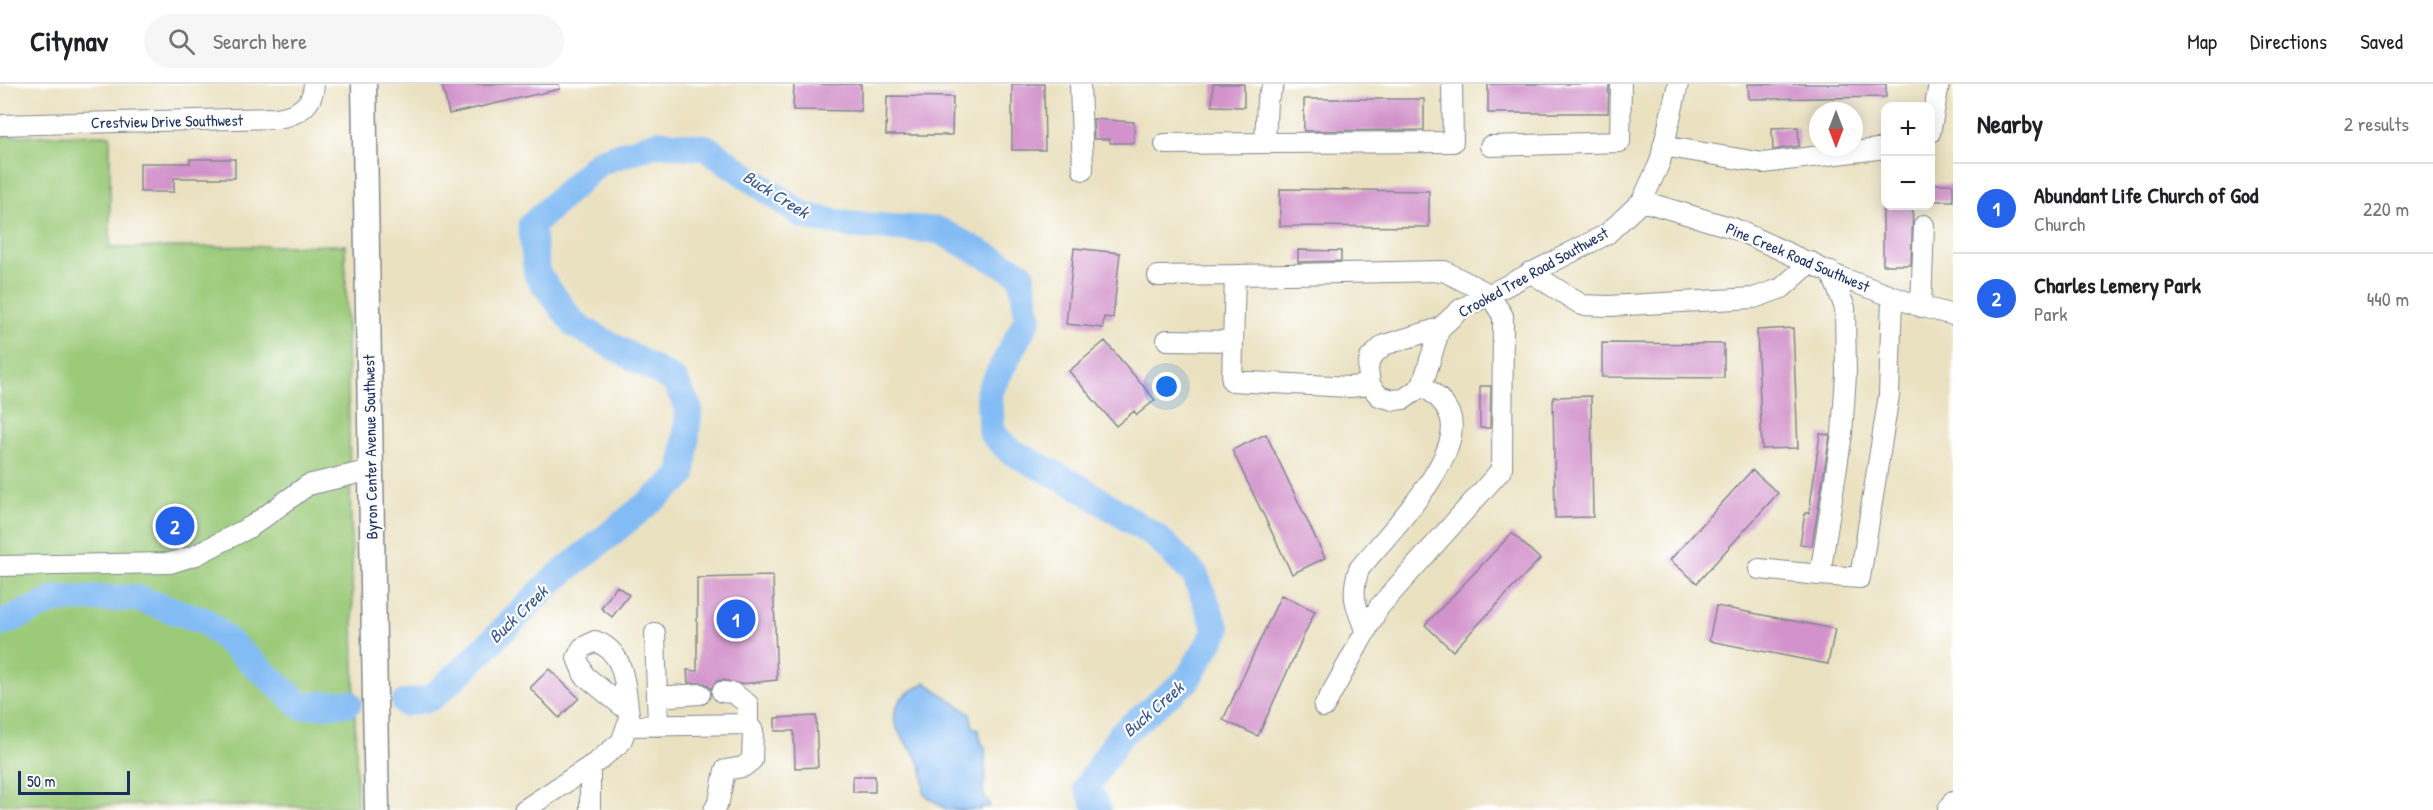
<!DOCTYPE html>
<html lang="en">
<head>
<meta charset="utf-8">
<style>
  :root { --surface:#fff; --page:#f6f6f6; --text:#202124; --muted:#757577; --line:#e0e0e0; --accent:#2563eb }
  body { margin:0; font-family:"Patrick Hand",sans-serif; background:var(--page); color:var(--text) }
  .controls { position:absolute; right:18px; top:18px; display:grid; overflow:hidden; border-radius:12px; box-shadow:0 3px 15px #0003 }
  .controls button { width:54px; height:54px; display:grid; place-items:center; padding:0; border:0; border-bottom:2px solid var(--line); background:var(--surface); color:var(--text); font:30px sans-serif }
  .compass { position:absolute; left:1809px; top:18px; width:54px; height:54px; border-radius:50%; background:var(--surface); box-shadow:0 3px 15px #0003; rotate:180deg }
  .scale { position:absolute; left:18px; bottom:15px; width:112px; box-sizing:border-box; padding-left:6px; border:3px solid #1b2f5e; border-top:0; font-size:16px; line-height:21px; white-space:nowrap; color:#1b2f5e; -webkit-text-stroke:4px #fff; paint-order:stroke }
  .you { position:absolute; left:1167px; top:303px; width:21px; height:21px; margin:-15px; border:4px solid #fff; border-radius:50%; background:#1a73e8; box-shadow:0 0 0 9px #1a73e833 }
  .badge { display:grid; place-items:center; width:39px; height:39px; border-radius:50%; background:var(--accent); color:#fff; font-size:20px; font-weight:700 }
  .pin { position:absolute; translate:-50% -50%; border:3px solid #fff; box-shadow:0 2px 6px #0006 }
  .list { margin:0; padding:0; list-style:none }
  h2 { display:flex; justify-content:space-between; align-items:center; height:78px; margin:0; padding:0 24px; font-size:26px }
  h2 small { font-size:20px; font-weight:400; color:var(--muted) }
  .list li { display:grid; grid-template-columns:39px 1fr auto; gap:18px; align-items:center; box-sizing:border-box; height:90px; padding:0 24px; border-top:2px solid var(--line) }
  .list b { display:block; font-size:22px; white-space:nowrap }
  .list p { margin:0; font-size:20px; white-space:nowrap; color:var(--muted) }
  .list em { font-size:20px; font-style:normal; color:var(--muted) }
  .icon { flex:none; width:33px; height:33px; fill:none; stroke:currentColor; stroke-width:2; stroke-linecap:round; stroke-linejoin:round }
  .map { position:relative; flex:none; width:1953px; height:726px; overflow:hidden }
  header { display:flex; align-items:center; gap:36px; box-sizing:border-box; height:84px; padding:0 30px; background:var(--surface); border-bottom:2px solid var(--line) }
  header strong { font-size:28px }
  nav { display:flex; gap:33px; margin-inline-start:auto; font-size:21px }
  .search { width:420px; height:54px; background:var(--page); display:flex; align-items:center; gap:15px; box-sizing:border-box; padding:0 21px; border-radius:33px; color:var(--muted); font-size:22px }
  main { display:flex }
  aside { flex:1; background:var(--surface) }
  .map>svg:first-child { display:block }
  .green { fill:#9bca79; stroke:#5b7c6c; stroke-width:1.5 }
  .water { fill:#83bcf4; stroke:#4f76a9; stroke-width:1.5 }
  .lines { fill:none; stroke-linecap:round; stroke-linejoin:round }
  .river { stroke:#83bcf4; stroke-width:27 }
  .building { fill:#d292cb }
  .minor-casing { stroke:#82888f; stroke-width:22 }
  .major-casing { stroke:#82888f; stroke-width:27 }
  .minor { stroke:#fff; stroke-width:20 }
  .major { stroke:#fff; stroke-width:24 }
  .labels { text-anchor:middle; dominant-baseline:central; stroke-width:4.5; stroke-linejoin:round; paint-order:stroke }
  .street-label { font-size:16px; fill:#1b2f5e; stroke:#fff }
  .water-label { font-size:18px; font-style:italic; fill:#3a598b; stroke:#fff }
</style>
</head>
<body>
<header>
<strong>Citynav</strong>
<div class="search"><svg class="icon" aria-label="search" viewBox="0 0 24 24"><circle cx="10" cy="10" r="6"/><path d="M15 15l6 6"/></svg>Search here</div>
<nav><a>Map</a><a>Directions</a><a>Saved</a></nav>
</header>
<main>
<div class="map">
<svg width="1953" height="726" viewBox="0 0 1953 726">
  <rect width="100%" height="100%" fill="#fff"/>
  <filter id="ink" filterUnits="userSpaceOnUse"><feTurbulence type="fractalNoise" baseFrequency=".0167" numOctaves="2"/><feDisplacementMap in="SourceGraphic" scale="12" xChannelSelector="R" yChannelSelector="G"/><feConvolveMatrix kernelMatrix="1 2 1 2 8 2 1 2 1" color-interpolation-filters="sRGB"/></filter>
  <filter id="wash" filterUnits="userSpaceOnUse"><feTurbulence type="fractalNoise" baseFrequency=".008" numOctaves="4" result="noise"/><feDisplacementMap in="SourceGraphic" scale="24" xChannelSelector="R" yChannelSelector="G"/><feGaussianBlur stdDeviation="1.35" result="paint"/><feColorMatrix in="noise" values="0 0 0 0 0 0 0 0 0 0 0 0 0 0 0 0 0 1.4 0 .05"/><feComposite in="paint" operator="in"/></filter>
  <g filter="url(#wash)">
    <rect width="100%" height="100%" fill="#eae1c0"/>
    <!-- green -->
    <path class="green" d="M110 51V164L345 161 357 723 0 720V52Z"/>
    <!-- water -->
    <path class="water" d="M925 598 970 630 973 643 978 645 982 661 985 662V697L983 701 984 713 989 718V723H982L980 726H947L924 710C924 701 924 691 921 682 912 659 880 642 902 614 908 607 918 605 925 598Z"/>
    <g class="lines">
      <!-- river -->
      <path class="river" d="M0 540 57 515 136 514 205 537 302 622 348 619
        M405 619 431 614 463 586 553 496 682 392 689 325 675 297 575 241 537 190 531 142 599 78 659 59 707 64 804 132 851 141 938 146 1021 190 1028 234 989 308 992 349 1010 367 1079 403 1158 454 1195 491 1217 546 1187 596 1121 650 1087 702 1098 726"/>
    </g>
    <g id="blocks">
      <!-- building -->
      <path class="building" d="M442 0H559L560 5 449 30Z
        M794 0H861V27L793 26Z
        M1012 0H1044L1045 66H1012Z
        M1213 0H1244V23L1212 22Z
        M1488 0H1609L1608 29H1488Z
        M1748 0H1886V13L1749 15Z
        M887 12 953 13 952 51H886Z
        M1304 15H1424V46L1304 47Z
        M1093 35 1134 38V59H1110V55H1094Z
        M1798 43 1799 62 1773 66 1772 44Z
        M190 75H235V94H174V108H140V79H190Z
        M1930 100H1953V117H1930Z
        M1280 105 1429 107V143L1280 142Z
        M1883 122H1913L1911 181H1883Z
        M1074 164 1120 169 1113 234 1104 233 1103 244 1066 240Z
        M1298 166 1341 167V177L1298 178Z
        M1793 244 1798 364 1762 365 1757 246Z
        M1105 257 1155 316 1137 331 1134 327 1116 342 1069 287Z
        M1602 259 1724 260V294L1602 293Z
        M1480 302H1491L1490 344H1480Z
        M1591 312 1593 433 1555 434 1553 313Z
        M1266 350 1325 474 1292 490 1232 366Z
        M1820 350 1830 351 1812 462 1800 460 1805 429H1809Z
        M1752 386 1778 409 1697 499 1670 476Z
        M1512 449 1540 475 1453 567 1425 541Z
        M773 492 777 596 740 600 723 596 716 597 711 605 705 599H688L687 586 697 587V494Z
        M617 502 629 511 612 533 601 524Z
        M1281 511 1315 527 1258 652 1223 636Z
        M1716 522 1835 545 1828 580 1709 557Z
        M549 585 579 614 559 634 530 604Z
        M816 632 818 683 795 684 794 647H775V634Z
        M853 692H875V708H853Z"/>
    </g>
  </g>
  <g filter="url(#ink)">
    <use href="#blocks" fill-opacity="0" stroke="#82888f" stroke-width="1.5"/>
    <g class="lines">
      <!-- minor casing -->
      <g class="minor-casing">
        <path id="minor" d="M1080 0 1083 86
          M0 41 277 34C297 31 313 22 314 0
          M1930 49 1939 0
          M1265 59 1453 58 1452 0
          M1165 60 1265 59 1267 16 1274 0
          M1490 62 1620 58 1621 0
          M1663 62 1763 79 1886 64
          M1642 117 1733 144 1842 194 1916 221 1953 231
          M1530 188 1582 221 1609 222 1754 214 1782 204 1811 178
          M1831 188 1845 224 1846 291 1842 350 1820 491 1860 494 1889 311 1892 212
          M1158 192 1235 191
          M1921 223 1924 141
          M1440 244 1422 302 1404 315 1393 316 1379 312 1370 301 1368 285 1370 274 1384 261 1440 244 1461 225 1607 150 1642 117 1660 78 1678 0
          M1167 256 1233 257
          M0 482 170 479 196 471 252 442 308 401 371 386
          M1759 485 1820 491
          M1366 548C1356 523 1350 511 1359 485 1384 454 1471 368 1448 327 1442 315 1433 308 1422 302
          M655 549 658 642
          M722 608 733 609 748 620V640
          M657 613 700 610
          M1324 623 1379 523 1502 385 1503 232 1489 210 1444 187 1235 191 1232 297 1349 303 1370 301
          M627 626 584 591 577 574 582 564 595 557C630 569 624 612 631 642
          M590 682V726
          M524 726 598 677 621 658 627 642 748 640 753 647 752 676 743 683 725 686 719 717 714 726
          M1948 726 1953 718"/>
      </g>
      <!-- major casing -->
      <g class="major-casing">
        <path id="major" d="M364 0 377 726"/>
      </g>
      <!-- minor -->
      <use href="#minor" class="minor"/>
      <!-- major -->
      <use href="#major" class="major"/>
    </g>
  </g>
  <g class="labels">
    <!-- street labels -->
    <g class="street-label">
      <text transform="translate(167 37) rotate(-1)">Crestview Drive Southwest</text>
      <text transform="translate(1798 173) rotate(23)">Pine Creek Road Southwest</text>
      <text transform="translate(1533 188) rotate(-29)">Crooked Tree Road Southwest</text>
      <text transform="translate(370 363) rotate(-91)">Byron Center Avenue Southwest</text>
    </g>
    <!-- water labels -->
    <g class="water-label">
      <text transform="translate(776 110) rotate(32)">Buck Creek</text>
      <text transform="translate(518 530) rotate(-44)">Buck Creek</text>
      <text transform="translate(1153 625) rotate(-41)">Buck Creek</text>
    </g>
  </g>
</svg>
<div class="controls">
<button>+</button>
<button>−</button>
</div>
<svg class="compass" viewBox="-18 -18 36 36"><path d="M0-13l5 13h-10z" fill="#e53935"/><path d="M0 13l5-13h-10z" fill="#757577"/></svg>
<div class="scale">50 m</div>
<div class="you"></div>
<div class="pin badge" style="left:736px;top:535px">1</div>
<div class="pin badge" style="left:175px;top:442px">2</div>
</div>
<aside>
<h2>Nearby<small>2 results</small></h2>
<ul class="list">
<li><span class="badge">1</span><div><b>Abundant Life Church of God</b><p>Church</p></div><em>220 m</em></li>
<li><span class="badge">2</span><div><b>Charles Lemery Park</b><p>Park</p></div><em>440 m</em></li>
</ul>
</aside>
</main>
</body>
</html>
